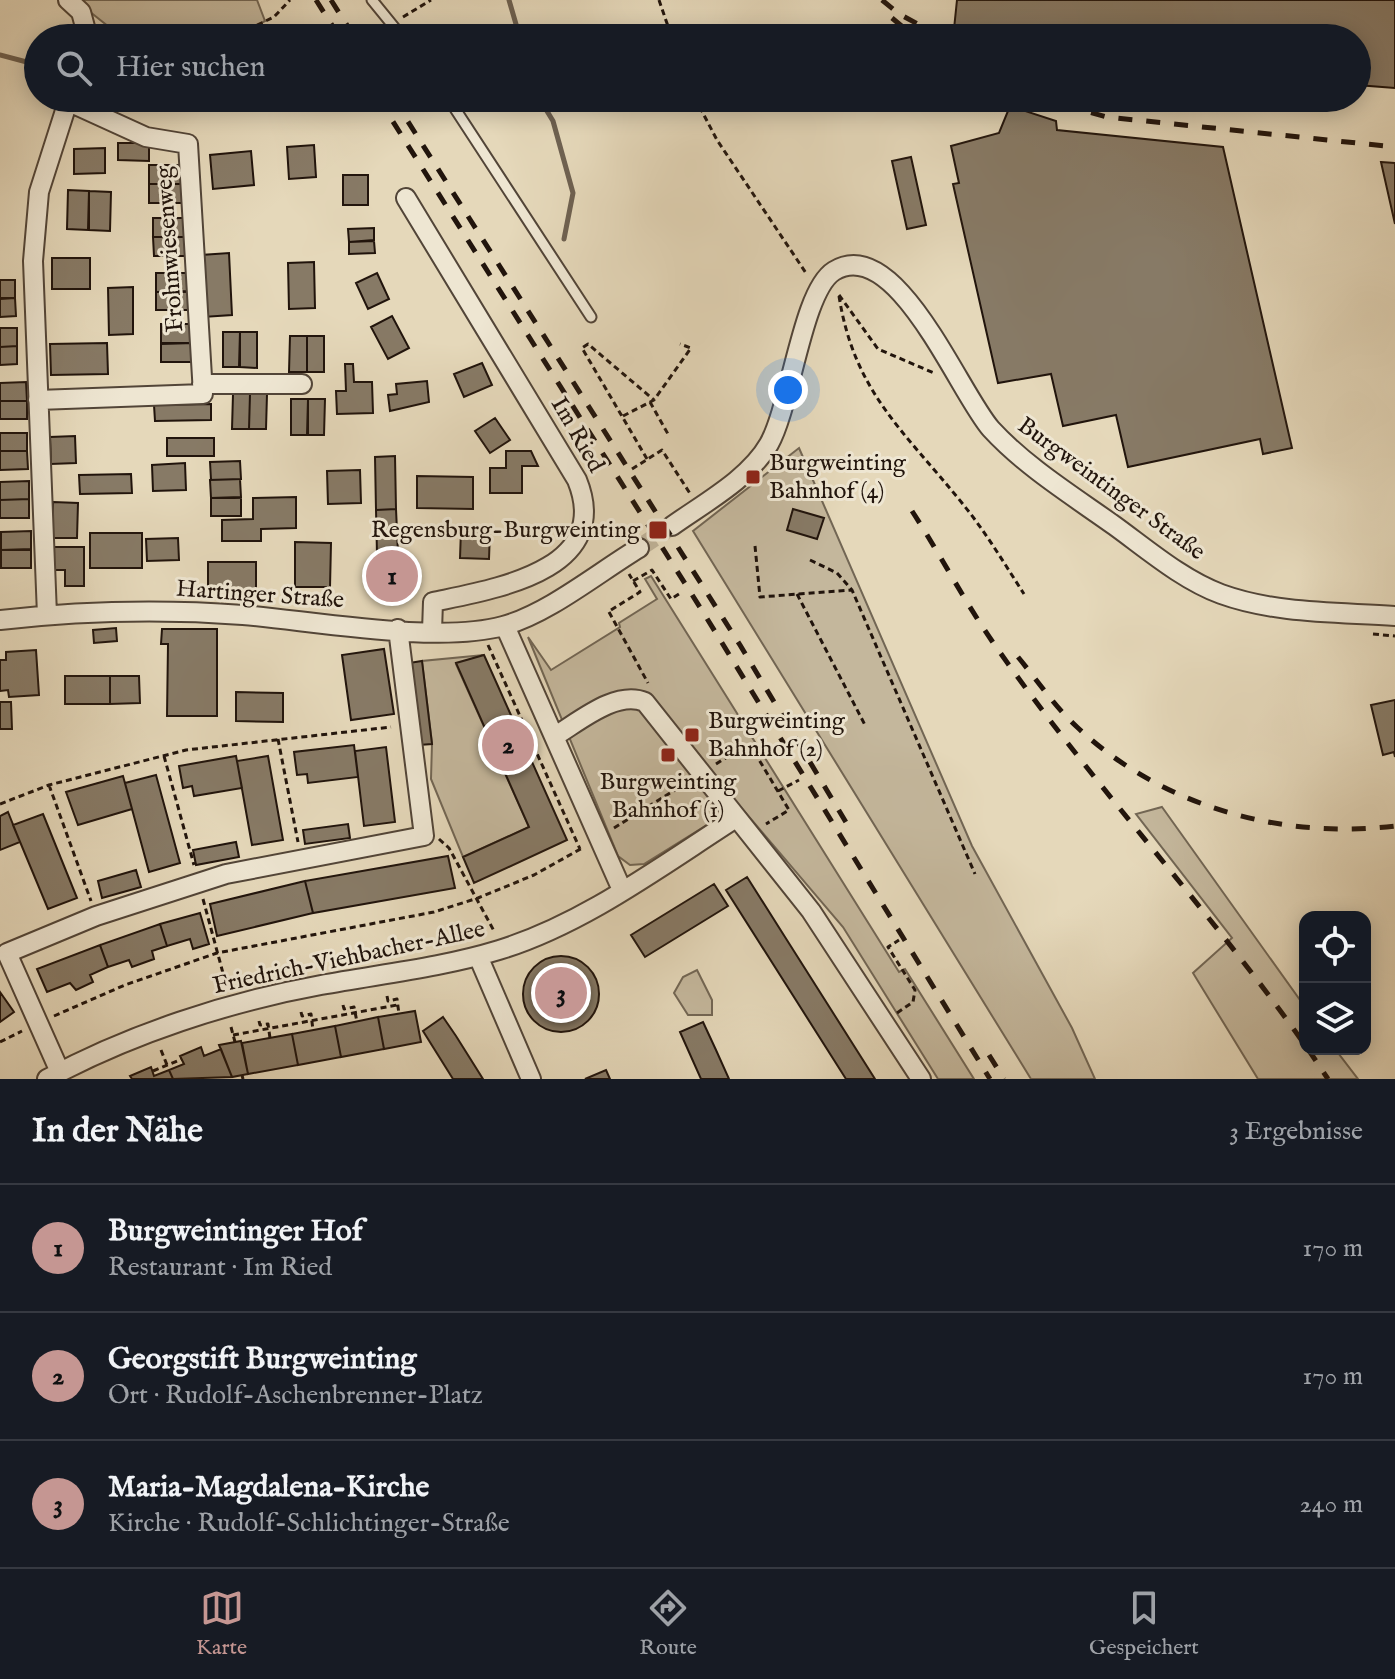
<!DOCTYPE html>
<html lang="de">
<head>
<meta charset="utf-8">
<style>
  :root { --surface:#171b24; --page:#20242c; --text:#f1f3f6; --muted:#9ea1a6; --line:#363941; --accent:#c59692 }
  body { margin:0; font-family:"IM FELL English",serif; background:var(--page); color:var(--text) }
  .controls { position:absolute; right:24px; bottom:24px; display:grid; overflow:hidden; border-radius:16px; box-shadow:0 4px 20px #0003 }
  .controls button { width:72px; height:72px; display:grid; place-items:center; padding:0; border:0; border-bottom:2px solid var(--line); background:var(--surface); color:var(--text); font:40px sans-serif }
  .you { position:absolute; left:788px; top:390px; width:28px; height:28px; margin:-20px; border:6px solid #fff; border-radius:50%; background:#1a73e8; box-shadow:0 0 0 12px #1a73e833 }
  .badge { display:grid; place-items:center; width:52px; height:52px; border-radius:50%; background:var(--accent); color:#111; font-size:26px; font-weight:700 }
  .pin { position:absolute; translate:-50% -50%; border:4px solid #fff; box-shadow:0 2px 8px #0006 }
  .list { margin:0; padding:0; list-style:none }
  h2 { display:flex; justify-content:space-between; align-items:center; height:104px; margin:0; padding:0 32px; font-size:34px }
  h2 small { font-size:26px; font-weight:400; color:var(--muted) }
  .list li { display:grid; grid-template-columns:52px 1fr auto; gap:24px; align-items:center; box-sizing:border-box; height:128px; padding:0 32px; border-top:2px solid var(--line) }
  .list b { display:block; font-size:30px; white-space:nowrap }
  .list p { margin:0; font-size:26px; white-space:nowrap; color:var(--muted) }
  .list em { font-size:26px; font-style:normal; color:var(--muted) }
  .icon { flex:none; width:44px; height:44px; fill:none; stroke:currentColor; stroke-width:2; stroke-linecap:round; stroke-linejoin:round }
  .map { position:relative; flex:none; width:1395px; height:1079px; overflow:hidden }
  .search { position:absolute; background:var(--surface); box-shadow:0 4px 20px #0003; left:24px; right:24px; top:24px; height:88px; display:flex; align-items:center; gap:20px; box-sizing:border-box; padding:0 28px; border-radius:44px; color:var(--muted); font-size:30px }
  .sheet { height:488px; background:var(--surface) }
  nav { display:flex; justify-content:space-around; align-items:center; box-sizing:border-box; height:112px; border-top:2px solid var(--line); background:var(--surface); font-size:22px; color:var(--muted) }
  nav a { display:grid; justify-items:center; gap:4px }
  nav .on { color:var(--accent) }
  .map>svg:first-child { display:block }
  .green { fill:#c4b79c; stroke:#726654; stroke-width:2 }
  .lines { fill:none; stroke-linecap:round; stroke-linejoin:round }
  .stream { stroke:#6e6151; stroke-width:5 }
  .building { fill:#877a66; stroke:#21140c; stroke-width:2 }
  .minor-tunnel { stroke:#beb197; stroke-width:18; stroke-dasharray:18 9; stroke-linecap:butt }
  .service-casing { stroke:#524538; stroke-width:13 }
  .minor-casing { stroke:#524538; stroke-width:22 }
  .path { stroke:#21140c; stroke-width:3; stroke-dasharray:6 4; stroke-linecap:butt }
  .service { stroke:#eee6d2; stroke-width:9 }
  .minor { stroke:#eee6d2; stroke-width:18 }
  .rail { stroke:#21140c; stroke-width:5; stroke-dasharray:14 14; stroke-linecap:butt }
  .poi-dot { fill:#8f2418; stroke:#eee6d2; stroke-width:3 }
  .labels { text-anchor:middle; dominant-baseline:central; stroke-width:6; stroke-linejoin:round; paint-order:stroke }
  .street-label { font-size:24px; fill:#21140c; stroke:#eee6d2 }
  .poi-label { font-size:24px; fill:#21140c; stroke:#eee6d2; text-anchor:start }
</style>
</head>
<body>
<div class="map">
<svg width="1395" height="1079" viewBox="0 0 1395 1079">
  <rect width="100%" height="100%" fill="#e5d8ba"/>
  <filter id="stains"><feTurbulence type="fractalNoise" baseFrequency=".0025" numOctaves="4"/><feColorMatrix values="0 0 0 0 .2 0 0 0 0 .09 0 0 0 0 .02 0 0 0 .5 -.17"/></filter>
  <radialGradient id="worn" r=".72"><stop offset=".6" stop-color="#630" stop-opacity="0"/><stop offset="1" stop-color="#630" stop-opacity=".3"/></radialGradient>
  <!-- green -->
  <path class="green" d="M75 0H257L265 21 234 38H123Z
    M799 448 972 846 1072 1028 1095 1079H1031L693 531Z
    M651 576 899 972 905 969 974 1079H938L843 927 739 805 644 864 630 865 618 856 528 637 551 670 620 627 619 623 657 599 645 579Z
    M484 655 456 664 529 827 463 857 431 779 432 743 422 661Z
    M1162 807 1305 1007V1049H1335L1358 1079H1258L1193 973 1232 938 1136 814Z
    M697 970 712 1000V1015H688L674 993 683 977Z"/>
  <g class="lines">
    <!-- stream -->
    <path class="stream" d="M509 0 520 38
      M0 55 38 65
      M148 98 207 104 219 98
      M539 98 553 121 573 193 564 239"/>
  </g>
  <!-- building -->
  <path class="building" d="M957 0H1395V88L1357 85V38H977L954 29Z
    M1010 106 1056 121 1057 130 1223 147 1292 448 1263 454 1260 439 1128 467 1116 415 1063 426 1051 374 998 383 953 184 959 183 951 146 999 133Z
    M118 143H149V161L118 160Z
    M314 145 316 177 289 179 287 147Z
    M105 148V173L74 174V149Z
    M251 151 254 185 213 189 210 155Z
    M911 157 926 225 907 229 892 161Z
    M1381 162 1395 163V224Z
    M149 165H182V184H149Z
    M343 175H368V205H343Z
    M149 184H182V203H149Z
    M68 190 89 191 88 230 67 229Z
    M89 191 111 192 110 231 89 230Z
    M153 218H186V237H153Z
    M374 228V240L349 242 348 229Z
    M153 237H186V256H154Z
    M374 241 375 253 349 254V242Z
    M229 253 232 315 203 317 201 255Z
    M52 258H90V289H52Z
    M314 262 315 308 289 309 288 263Z
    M156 273H188L189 291 156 292Z
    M377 273 389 299 368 309 356 283Z
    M0 280H15V298H0Z
    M133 287V334L109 335 108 288Z
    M156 292H189V310H156Z
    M15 298 16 316 0 317V299Z
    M392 316 409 348 388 359 371 327Z
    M161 324H194V343H161Z
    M0 328H17V346L0 347Z
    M223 332H240L239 367H223Z
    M240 332H257V368L240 367Z
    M290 336H307V372H289Z
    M307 336H324V372H307Z
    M107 343 108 374 51 375 50 344Z
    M194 343V362H161V344Z
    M17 346V364L0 365V347Z
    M482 363 492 385 464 397 454 374Z
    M345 364H353L354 382H372L373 413 337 414 336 391H346Z
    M427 381 429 402 390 411 388 395 397 394 396 384Z
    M26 382 27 401H0V383Z
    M233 394H250L249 429H232Z
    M250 394H267L266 429H249Z
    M291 399H308L307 435H291Z
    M308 399H325L324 435H308Z
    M0 401H27V419H0Z
    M211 404V420L155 421 154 405Z
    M495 418 510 440 490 453 475 431Z
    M0 433H27V451H0Z
    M75 436 76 463 51 464 50 437Z
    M167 438H214V456H167Z
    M0 451H27L28 469 0 470Z
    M506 451H531L538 466H522V493H490V468H506Z
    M395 456 396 509 376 510 375 457Z
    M240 461 241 479 211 480 210 462Z
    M185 463 186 490 153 491 152 465Z
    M360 470 361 503 328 504 327 471Z
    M131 474 132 493 80 494 79 475Z
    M417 476 473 477V509L417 508Z
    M240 479 241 497 211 498 210 480Z
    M29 481V499L0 500V482Z
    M296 497V528L261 529V541H222V520L253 519V498Z
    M211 498H241V516H211Z
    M29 499V518H0V500Z
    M53 502 78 503 77 538H52Z
    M396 509 398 553 377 554 376 510Z
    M793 509 824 518 817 539 787 530Z
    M461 530 490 531 489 559 460 558Z
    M31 531V549L1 550V532Z
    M90 533H142V568H90Z
    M178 538 179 560 147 561 146 539Z
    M295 542 331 543 330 587H295Z
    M53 547H84V586H65V570H54Z
    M1 550H31V568H1Z
    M405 553 406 597 379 598 377 554Z
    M208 562H256V590H208Z
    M116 628 117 641 94 643 93 630Z
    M162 629H217V716H167L168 644H161Z
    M384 649 394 714 351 720 342 655Z
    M36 650 39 695 9 697 8 690 0 691V660H6V652Z
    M484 655 567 840 474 883 463 857 529 827 456 663Z
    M422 661 432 744 419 745 409 663Z
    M65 676H110V704H65Z
    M110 676H139L140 703 110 704Z
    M236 692 283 693V722L236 721Z
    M1395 700V757L1394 752 1383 755 1371 705Z
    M0 702H11L12 729H0Z
    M354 745 358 777 308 783 307 774 297 775 294 752Z
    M386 747 395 822 364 826 355 751Z
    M236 756 242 788 194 796 192 786 183 788 179 766Z
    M268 756 283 840 252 845 237 761Z
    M156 775 180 863 149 872 125 783Z
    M123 776 132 809 78 825 66 792Z
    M8 812 20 842 0 850V816Z
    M43 814 77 898 48 909 13 825Z
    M348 824 350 838 305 844 303 830Z
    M236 842 239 857 196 865 193 850Z
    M448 856 455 888 313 913 305 881Z
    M136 870 141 887 102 898 98 881Z
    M747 877 785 937 875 1079H846L726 890Z
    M305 881 313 913 217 936 210 904Z
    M714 884 728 906 645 957 631 935Z
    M200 913 209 944 193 949 190 939 167 946 160 924Z
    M160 924 167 946 152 951 154 959 132 967 129 960 108 967 100 945Z
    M100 945 108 967 90 975 93 982 76 990 70 983 47 992 37 969Z
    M523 994a38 38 0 1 1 76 0a38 38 0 1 1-76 0Z
    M0 992 14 1012 0 1022Z
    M415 1011 421 1042 384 1049 378 1017Z
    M378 1017 384 1049 341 1057 335 1026Z
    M443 1017 456 1036 483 1079H453L423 1031Z
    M703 1022 716 1050 729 1079H701L680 1032Z
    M335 1026 341 1057 298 1065 292 1034Z
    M292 1034 298 1065 248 1074 242 1043Z
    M241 1041 248 1074 232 1077 219 1045Z
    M201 1047 204 1056 221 1049 232 1077 173 1079 169 1070 184 1064 180 1056Z
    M151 1067 154 1076 169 1070 173 1079H132L130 1076Z
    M606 1070 610 1079H585Z"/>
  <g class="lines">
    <!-- minor-tunnel -->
    <path class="minor-tunnel" d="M639 548 672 526"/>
    <!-- service casing -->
    <g class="service-casing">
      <path id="service" d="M372 0 403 38
        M448 98 591 317"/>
    </g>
    <!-- minor casing -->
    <g class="minor-casing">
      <path id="minor" d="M68 0 81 12 88 38
        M406 198 577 480C614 571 494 589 433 602L432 631
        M202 384H302
        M38 400 203 394 188 144 146 137 67 101
        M672 526C704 503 749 479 769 444 791 405 802 291 834 271 896 233 959 393 991 429 1026 467 1073 496 1115 526 1148 550 1183 580 1221 594 1276 614 1338 612 1395 616
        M47 615 33 261 39 192 69 98
        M0 620C80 611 162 609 243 615 313 621 438 644 503 626 548 614 599 572 639 548
        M505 626 622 890
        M555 736C580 721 616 690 645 702L811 911 921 1079
        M478 956 531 1079
        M60 1072 7 953 96 916 226 874 424 836 398 629
        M47 1079C130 1034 228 1002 321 985 380 974 440 968 499 950 584 924 661 866 736 818"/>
    </g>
    <!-- path -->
    <path class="path" d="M659 0 672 38
      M403 17 431 0
      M230 38 274 17 290 0
      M312 38 325 37
      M695 98 717 140 806 273
      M839 295 878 349 934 373
      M839 296C854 392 904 431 962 503 985 531 1004 563 1024 594
      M650 402 668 434
      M623 416 654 400 691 348 680 344
      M647 459 582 348 588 344 654 400
      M632 469 662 450 691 495
      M755 546 760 597 852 590
      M810 560 837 573 852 590 975 874
      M633 581 652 570 671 599 682 592
      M797 594 865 725
      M611 610 640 592 629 574
      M609 612 648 683
      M1373 634 1395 636
      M488 645 580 849
      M278 739 298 842
      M164 756 194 865
      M716 764 749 743 789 810 766 824
      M49 785 91 901
      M778 791 799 780
      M0 804 49 785 186 750 391 727
      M614 828 686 783
      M439 839 449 848 494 931
      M203 899 227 988
      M387 996 388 1001 397 999 399 1014
      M343 1005 344 1009 354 1007 357 1022
      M301 1012 302 1016 311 1014 313 1030
      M897 1013 913 1002 915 990 888 947 899 940
      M54 1016 125 985 217 953 434 912 478 898 534 875 584 847
      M259 1021 260 1025 268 1024 270 1038
      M231 1027 235 1042
      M233 1035 397 1005
      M0 1042 22 1031
      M161 1050 167 1065
      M153 1071 182 1059
      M242 1075 243 1079"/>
    <!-- service -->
    <use href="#service" class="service"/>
    <!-- minor -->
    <use href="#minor" class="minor"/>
    <!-- rail -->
    <path class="rail" d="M316 0 340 38
      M331 0 355 38
      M882 0 899 14 944 38
      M892 18 916 38
      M378 98 703 612 990 1079
      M393 98 740 645 853 834
      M1037 98 1107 117 1395 147
      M912 511C940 554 963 599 992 641 1089 781 1207 906 1305 1045
      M1018 657C1037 680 1055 707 1077 727 1161 806 1281 840 1395 826
      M1308 1049 1328 1079
      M989 1055 1004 1079"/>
  </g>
  <!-- markers -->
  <g class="poi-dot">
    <rect x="745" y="469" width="16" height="16" rx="4"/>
    <rect x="648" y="520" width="20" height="20" rx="4"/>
    <rect x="684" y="727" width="16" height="16" rx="4"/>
    <rect x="660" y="747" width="16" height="16" rx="4"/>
  </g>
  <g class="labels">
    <!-- street labels -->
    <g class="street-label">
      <text transform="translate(170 249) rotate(-94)">Frohnwiesenweg</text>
      <text transform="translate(577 435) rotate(60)">Im Ried</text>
      <text transform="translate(1111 489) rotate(36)">Burgweintinger Straße</text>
      <text transform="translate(260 595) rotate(4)">Hartinger Straße</text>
      <text transform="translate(349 958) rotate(-12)">Friedrich-Viehbacher-Allee</text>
    </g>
    <!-- poi labels -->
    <g class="poi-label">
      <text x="769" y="463">Burgweinting<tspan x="769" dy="28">Bahnhof (4)</tspan></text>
      <text x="640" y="530" text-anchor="end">Regensburg-Burgweinting</text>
      <text x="708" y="721">Burgweinting<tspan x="708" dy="28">Bahnhof (2)</tspan></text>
      <text x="668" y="782" text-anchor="middle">Burgweinting<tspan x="668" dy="28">Bahnhof (1)</tspan></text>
    </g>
  </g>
  <rect width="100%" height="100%" filter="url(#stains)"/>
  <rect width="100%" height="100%" fill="url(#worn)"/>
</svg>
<div class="controls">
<button><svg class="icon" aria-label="locate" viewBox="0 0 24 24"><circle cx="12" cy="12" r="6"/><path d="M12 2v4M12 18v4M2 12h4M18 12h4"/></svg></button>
<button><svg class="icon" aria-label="layers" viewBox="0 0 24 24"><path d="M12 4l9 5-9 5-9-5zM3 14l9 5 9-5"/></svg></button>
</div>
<div class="you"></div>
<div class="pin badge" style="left:392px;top:576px">1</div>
<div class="pin badge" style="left:508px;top:745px">2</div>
<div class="pin badge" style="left:561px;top:993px">3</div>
<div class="search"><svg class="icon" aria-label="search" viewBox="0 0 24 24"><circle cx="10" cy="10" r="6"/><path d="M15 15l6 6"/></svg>Hier suchen</div>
</div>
<section class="sheet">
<h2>In der Nähe<small>3 Ergebnisse</small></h2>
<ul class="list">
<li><span class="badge">1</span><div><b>Burgweintinger Hof</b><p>Restaurant · Im Ried</p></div><em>170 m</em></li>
<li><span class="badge">2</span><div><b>Georgstift Burgweinting</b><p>Ort · Rudolf-Aschenbrenner-Platz</p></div><em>170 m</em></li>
<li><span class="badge">3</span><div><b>Maria-Magdalena-Kirche</b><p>Kirche · Rudolf-Schlichtinger-Straße</p></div><em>240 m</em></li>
</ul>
</section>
<nav>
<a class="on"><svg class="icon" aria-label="map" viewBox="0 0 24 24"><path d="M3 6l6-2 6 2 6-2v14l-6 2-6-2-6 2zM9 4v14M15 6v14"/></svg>Karte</a>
<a><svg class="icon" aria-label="directions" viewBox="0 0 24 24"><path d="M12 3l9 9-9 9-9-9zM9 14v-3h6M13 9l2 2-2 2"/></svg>Route</a>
<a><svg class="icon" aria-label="saved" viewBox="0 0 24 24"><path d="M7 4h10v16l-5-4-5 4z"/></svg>Gespeichert</a>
</nav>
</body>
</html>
